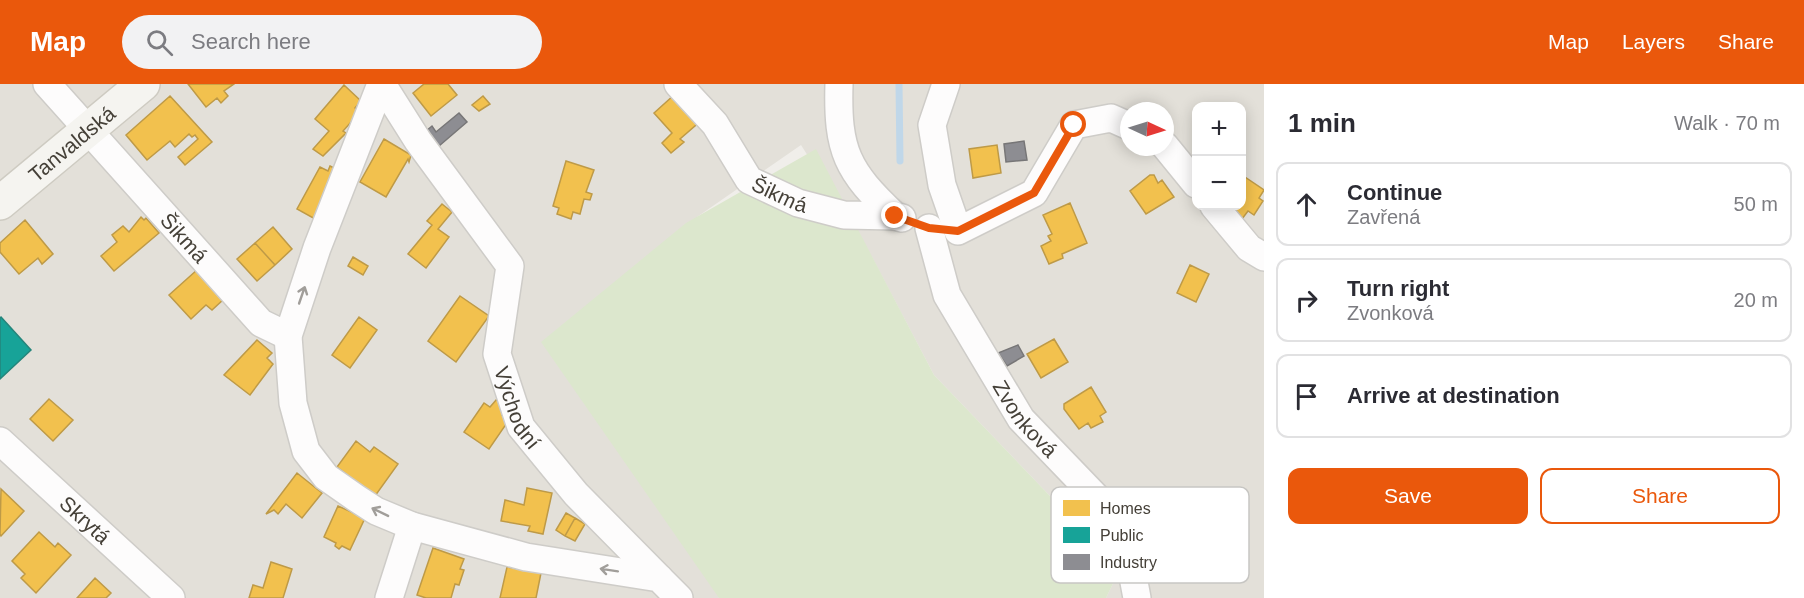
<!DOCTYPE html>
<html lang="en">
<head>
<meta charset="utf-8">
<style>
  :root { --surface:#fff; --page:#f2f2f3; --text:#2b2b33; --muted:#7c7c81; --line:#e1e1e2; --accent:#ea580c }
  body { margin:0; font-family:Arial,sans-serif; background:var(--page); color:var(--text) }
  .controls { position:absolute; right:18px; top:18px; display:grid; overflow:hidden; border-radius:12px; box-shadow:0 3px 15px #0003 }
  .controls button { width:54px; height:54px; display:grid; place-items:center; padding:0; border:0; border-bottom:2px solid var(--line); background:var(--surface); color:var(--text); font:30px sans-serif }
  .compass { position:absolute; left:1120px; top:18px; width:54px; height:54px; border-radius:50%; background:var(--surface); box-shadow:0 3px 15px #0003; rotate:94deg }
  .stop { position:absolute; width:18px; height:18px; margin:-14px; border:4px solid #ea580c; border-radius:50%; background:#fff }
  .stop.end { background:#ea580c; border-color:#fff; box-shadow:0 2px 6px #0008 }
  .list { margin:0; padding:0; list-style:none }
  h2 { display:flex; justify-content:space-between; align-items:center; height:78px; margin:0; padding:0 24px; font-size:26px }
  h2 small { font-size:20px; font-weight:400; color:var(--muted) }
  .list li { display:grid; grid-template-columns:39px 1fr auto; gap:18px; align-items:center; box-sizing:border-box; height:84px; margin:0 12px 12px; padding:0 12px; border:2px solid var(--line); border-radius:12px }
  .list b { display:block; font-size:22px; white-space:nowrap }
  .list p { margin:0; font-size:20px; white-space:nowrap; color:var(--muted) }
  .list em { font-size:20px; font-style:normal; color:var(--muted) }
  .actions { display:flex; gap:12px; padding:18px 24px }
  .actions a { flex:1; padding:14px 0; border:2px solid var(--accent); border-radius:12px; text-align:center; font-size:21px; color:var(--accent) }
  .actions .main { background:var(--accent); color:#fff }
  .icon { flex:none; width:33px; height:33px; fill:none; stroke:currentColor; stroke-width:2; stroke-linecap:round; stroke-linejoin:round }
  .map { position:relative; flex:none; width:1264px; height:514px; overflow:hidden }
  header { display:flex; align-items:center; gap:36px; box-sizing:border-box; height:84px; padding:0 30px; background:var(--accent); color:#fff }
  header strong { font-size:28px }
  nav { display:flex; gap:33px; margin-inline-start:auto; font-size:21px }
  .search { width:420px; height:54px; background:var(--page); display:flex; align-items:center; gap:15px; box-sizing:border-box; padding:0 21px; border-radius:33px; color:var(--muted); font-size:22px }
  main { display:flex }
  aside { flex:1; background:var(--surface) }
  .map>svg:first-child { display:block }
  .residential { fill:#e3e0d9; fill-rule:evenodd }
  .green { fill:#dce7cd }
  .homes { fill:#f2c14e; stroke:#be9a47; stroke-width:1.5 }
  .public { fill:#17a398; stroke:#25857b; stroke-width:1.5 }
  .industry { fill:#8d8d92; stroke:#777677; stroke-width:1.5 }
  .lines { fill:none; stroke-linecap:round; stroke-linejoin:round }
  .stream { stroke:#c0d7e9; stroke-width:7 }
  .street-casing { stroke:#ceccc8; stroke-width:30 }
  .secondary-casing { stroke:#cecbc2; stroke-width:36 }
  .street { stroke:#fdfcfc; stroke-width:27 }
  .secondary { stroke:#f5f4f0; stroke-width:33 }
  .oneway { stroke:#a19e9a }
  .route { stroke:#ea580c; stroke-width:8 }
  .labels { text-anchor:middle; dominant-baseline:central; stroke-width:6; stroke-linejoin:round; paint-order:stroke }
  .street-label { font-size:21px; fill:#454038; stroke:#fff }
  .key { fill:#fff; stroke:#c7c6c3; stroke-width:1.5 }
  .key-label { font-size:16px; fill:#454038 }
</style>
</head>
<body>
<header>
<strong>Map</strong>
<div class="search"><svg class="icon" aria-label="search" viewBox="0 0 24 24"><circle cx="10" cy="10" r="6"/><path d="M15 15l6 6"/></svg>Search here</div>
<nav><a>Map</a><a>Layers</a><a>Share</a></nav>
</header>
<main>
<div class="map">
<svg width="1264" height="514" viewBox="0 0 1264 514">
  <rect width="100%" height="100%" fill="#f0eeea"/>
  <!-- residential -->
  <path class="residential" d="M0 0H1264V514H1106L1120 485 934 291 872 173 801 61 697 133 719 514H0ZM1196 22H1242V122H1196ZM1129 27H1165V63H1129Z"/>
  <!-- green -->
  <path class="green" d="M816 65 934 291 1120 485 1106 514H719L541 258 686 139Z"/>
  <!-- homes -->
  <path class="homes" d="M188 0H234L224 7 228 12 221 19 217 14 206 23Z
    M424 0H448L457 11 431 32 413 9Z
    M344 1 361 17 355 24 360 28 343 47 346 49 323 72 313 65 329 47 315 35Z
    M674 11 703 35 680 55 684 58 671 69 662 59 672 49 654 29Z
    M170 12 212 58 185 81 178 73 198 55 195 51 192 53 189 50 175 63 170 57 147 76 126 51Z
    M483 12 490 20 479 27 472 21Z
    M384 55 411 71 409 78 408 75 386 113 360 98Z
    M997 61 1001 89 973 94 969 65Z
    M566 77 594 86 586 108 592 110 590 116 584 115 580 130 573 128 571 135 557 130 559 124 553 122Z
    M330 82 340 87 315 135 297 125 320 83 328 87Z
    M1150 91H1154L1158 99 1162 96 1174 113 1146 130 1130 107Z
    M1242 91 1264 106 1259 114 1263 117 1254 131 1248 127 1242 135 1224 122H1242Z
    M1070 119 1087 159 1062 170 1063 174 1049 180 1041 162 1051 157 1048 152 1052 150 1043 131Z
    M442 120 452 128 438 145 449 153 426 184 408 170 432 141 427 137Z
    M141 133 144 136 146 134 159 149 114 187 101 172 117 158 112 151 123 142 129 148Z
    M25 136 53 170 42 180 38 174 19 190 0 168V159Z
    M273 143 292 165 275 181 255 159Z
    M255 159 275 181 257 197 237 175Z
    M353 173 368 182 363 191 348 182Z
    M1190 181 1209 190 1196 218 1177 209Z
    M198 185 224 215 212 226 206 221 191 235 169 211Z
    M460 212 489 232 456 278 428 257Z
    M359 233 377 246 350 284 332 271Z
    M1054 255 1068 278 1041 294 1027 270Z
    M257 256 272 269 267 274 273 280 250 311 224 291Z
    M1091 303 1106 328 1100 332 1103 338 1091 344 1088 339 1079 345 1064 325V320Z
    M49 315 73 336 53 357 30 335Z
    M497 315 508 322 502 331 509 336 489 365 464 348 484 319 490 323Z
    M356 357 370 368 374 363 398 380 375 412 337 383Z
    M297 389 322 409 302 434 286 420 278 430 274 426 266 430Z
    M527 404 552 409 543 450 528 447 530 442 501 437 505 416 524 421Z
    M1 405 24 427 1 452 0 450Z
    M338 422 365 434 350 466 342 462 339 465 335 462 336 459 324 453Z
    M566 429 575 434 565 452 556 446Z
    M575 434 585 440 575 457 565 452Z
    M39 448 55 463 58 459 71 471 36 509 21 494 25 490 12 477Z
    M433 464 464 475 460 485 464 486 459 501 455 500 451 514H426L417 511Z
    M271 478 292 485 283 514H249L253 501 263 504Z
    M507 483 541 489 536 514H500Z
    M95 494 111 509 106 514H77Z"/>
  <!-- public -->
  <path class="public" d="M1 233 31 266 0 295V234Z"/>
  <!-- industry -->
  <path class="industry" d="M459 29 467 38 432 68 420 52 432 42 436 48Z
    M1024 57 1027 76 1006 78 1004 60Z
    M1018 261 1024 272 1007 282 998 269Z"/>
  <g class="lines">
    <!-- stream -->
    <path class="stream" d="M899 0 900 77"/>
    <!-- street casing -->
    <g class="street-casing">
      <g id="street">
        <path id="s1" d="M47 0 261 239 288 252"/>
        <path d="M381 0 317 164 288 252 293 319 306 367 326 393 356 414 376 427 412 442 526 473 659 494 679 514"/>
        <path id="s2" d="M382 0 418 57 510 182 497 270 521 343 576 410 659 494"/>
        <path id="s3" d="M678 0 715 40 749 96 798 119 844 131 895 132"/>
        <path d="M839 0C837 67 847 87 895 132L902 134"/>
        <path d="M946 0 932 41 942 101 958 147 1034 109 1074 41 1111 34 1129 42"/>
        <path d="M1165 62 1196 100"/>
        <path d="M1214 122 1249 164 1264 173"/>
        <path id="s4" d="M929 144 947 211 1021 335 1096 413 1128 466 1137 514"/>
        <path id="s5" d="M0 357 171 514"/>
        <path d="M389 514 412 442"/>
      </g>
    </g>
    <!-- secondary casing -->
    <g class="secondary-casing">
      <g id="secondary">
        <path id="s6" d="M0 119 143 0"/>
      </g>
    </g>
    <!-- street -->
    <use href="#street" class="street"/>
    <!-- secondary -->
    <use href="#secondary" class="secondary"/>
  </g>
  <!-- one-way arrows -->
  <defs><path id="oneway-shaft" d="M-6 0H5M1.5-3L5.5 0L1.5 3" fill="none" stroke-width="1.6" stroke-linecap="round" stroke-linejoin="round" transform="scale(1.5)"/></defs>
  <g class="oneway">
    <use href="#oneway-shaft" transform="translate(302 211) rotate(-71)"/>
    <use href="#oneway-shaft" transform="translate(380 428) rotate(-154)"/>
    <use href="#oneway-shaft" transform="translate(609 486) rotate(-171)"/>
  </g>
  <g class="lines">
    <!-- route -->
    <path class="route" d="M895 132 929 144 958 147 1034 109 1074 41"/>
  </g>
  <g class="labels">
    <!-- street labels -->
    <g class="street-label">
      <text stroke="none"><textPath href="#s6" startOffset="93">Tanvaldská</textPath></text>
      <text stroke="none"><textPath href="#s3" startOffset="154">Šikmá</textPath></text>
      <text stroke="none"><textPath href="#s1" startOffset="206">Šikmá</textPath></text>
      <text stroke="none"><textPath href="#s2" startOffset="369">Východní</textPath></text>
      <text stroke="none"><textPath href="#s4" startOffset="216">Zvonková</textPath></text>
      <text stroke="none"><textPath href="#s5" startOffset="116">Skrytá</textPath></text>
    </g>
  </g>
  <!-- legend -->
  <rect x="1051" y="403" width="198" height="96" rx="9" class="key"/>
  <rect x="1063" y="416" width="27" height="16" fill="#f2c14e"/>
  <rect x="1063" y="443" width="27" height="16" fill="#17a398"/>
  <rect x="1063" y="470" width="27" height="16" fill="#8d8d92"/>
  <g class="key-label">
    <text x="1100" y="430">Homes</text>
    <text x="1100" y="457">Public</text>
    <text x="1100" y="484">Industry</text>
  </g>
</svg>
<div class="controls">
<button>+</button>
<button>−</button>
</div>
<svg class="compass" viewBox="-18 -18 36 36"><path d="M0-13l5 13h-10z" fill="#e53935"/><path d="M0 13l5-13h-10z" fill="#7c7c81"/></svg>
<div class="stop" style="left:1074px;top:41px"></div>
<div class="stop end" style="left:895px;top:132px"></div>
</div>
<aside>
<h2>1 min<small>Walk · 70 m</small></h2>
<ul class="list">
<li><svg class="icon" aria-label="ahead" viewBox="0 0 24 24"><path d="M12 20V5M6 11l6-6 6 6"/></svg><div><b>Continue</b><p>Zavřená</p></div><em>50 m</em></li>
<li><svg class="icon" aria-label="right" viewBox="0 0 24 24"><path d="M7 20v-9h11M14 6l5 5-5 5"/></svg><div><b>Turn right</b><p>Zvonková</p></div><em>20 m</em></li>
<li><svg class="icon" aria-label="arrive" viewBox="0 0 24 24"><path d="M6 21V4h12l-3 4 3 4H6"/></svg><div><b>Arrive at destination</b></div></li>
</ul>
<div class="actions"><a class="main">Save</a><a>Share</a></div>
</aside>
</main>
</body>
</html>
